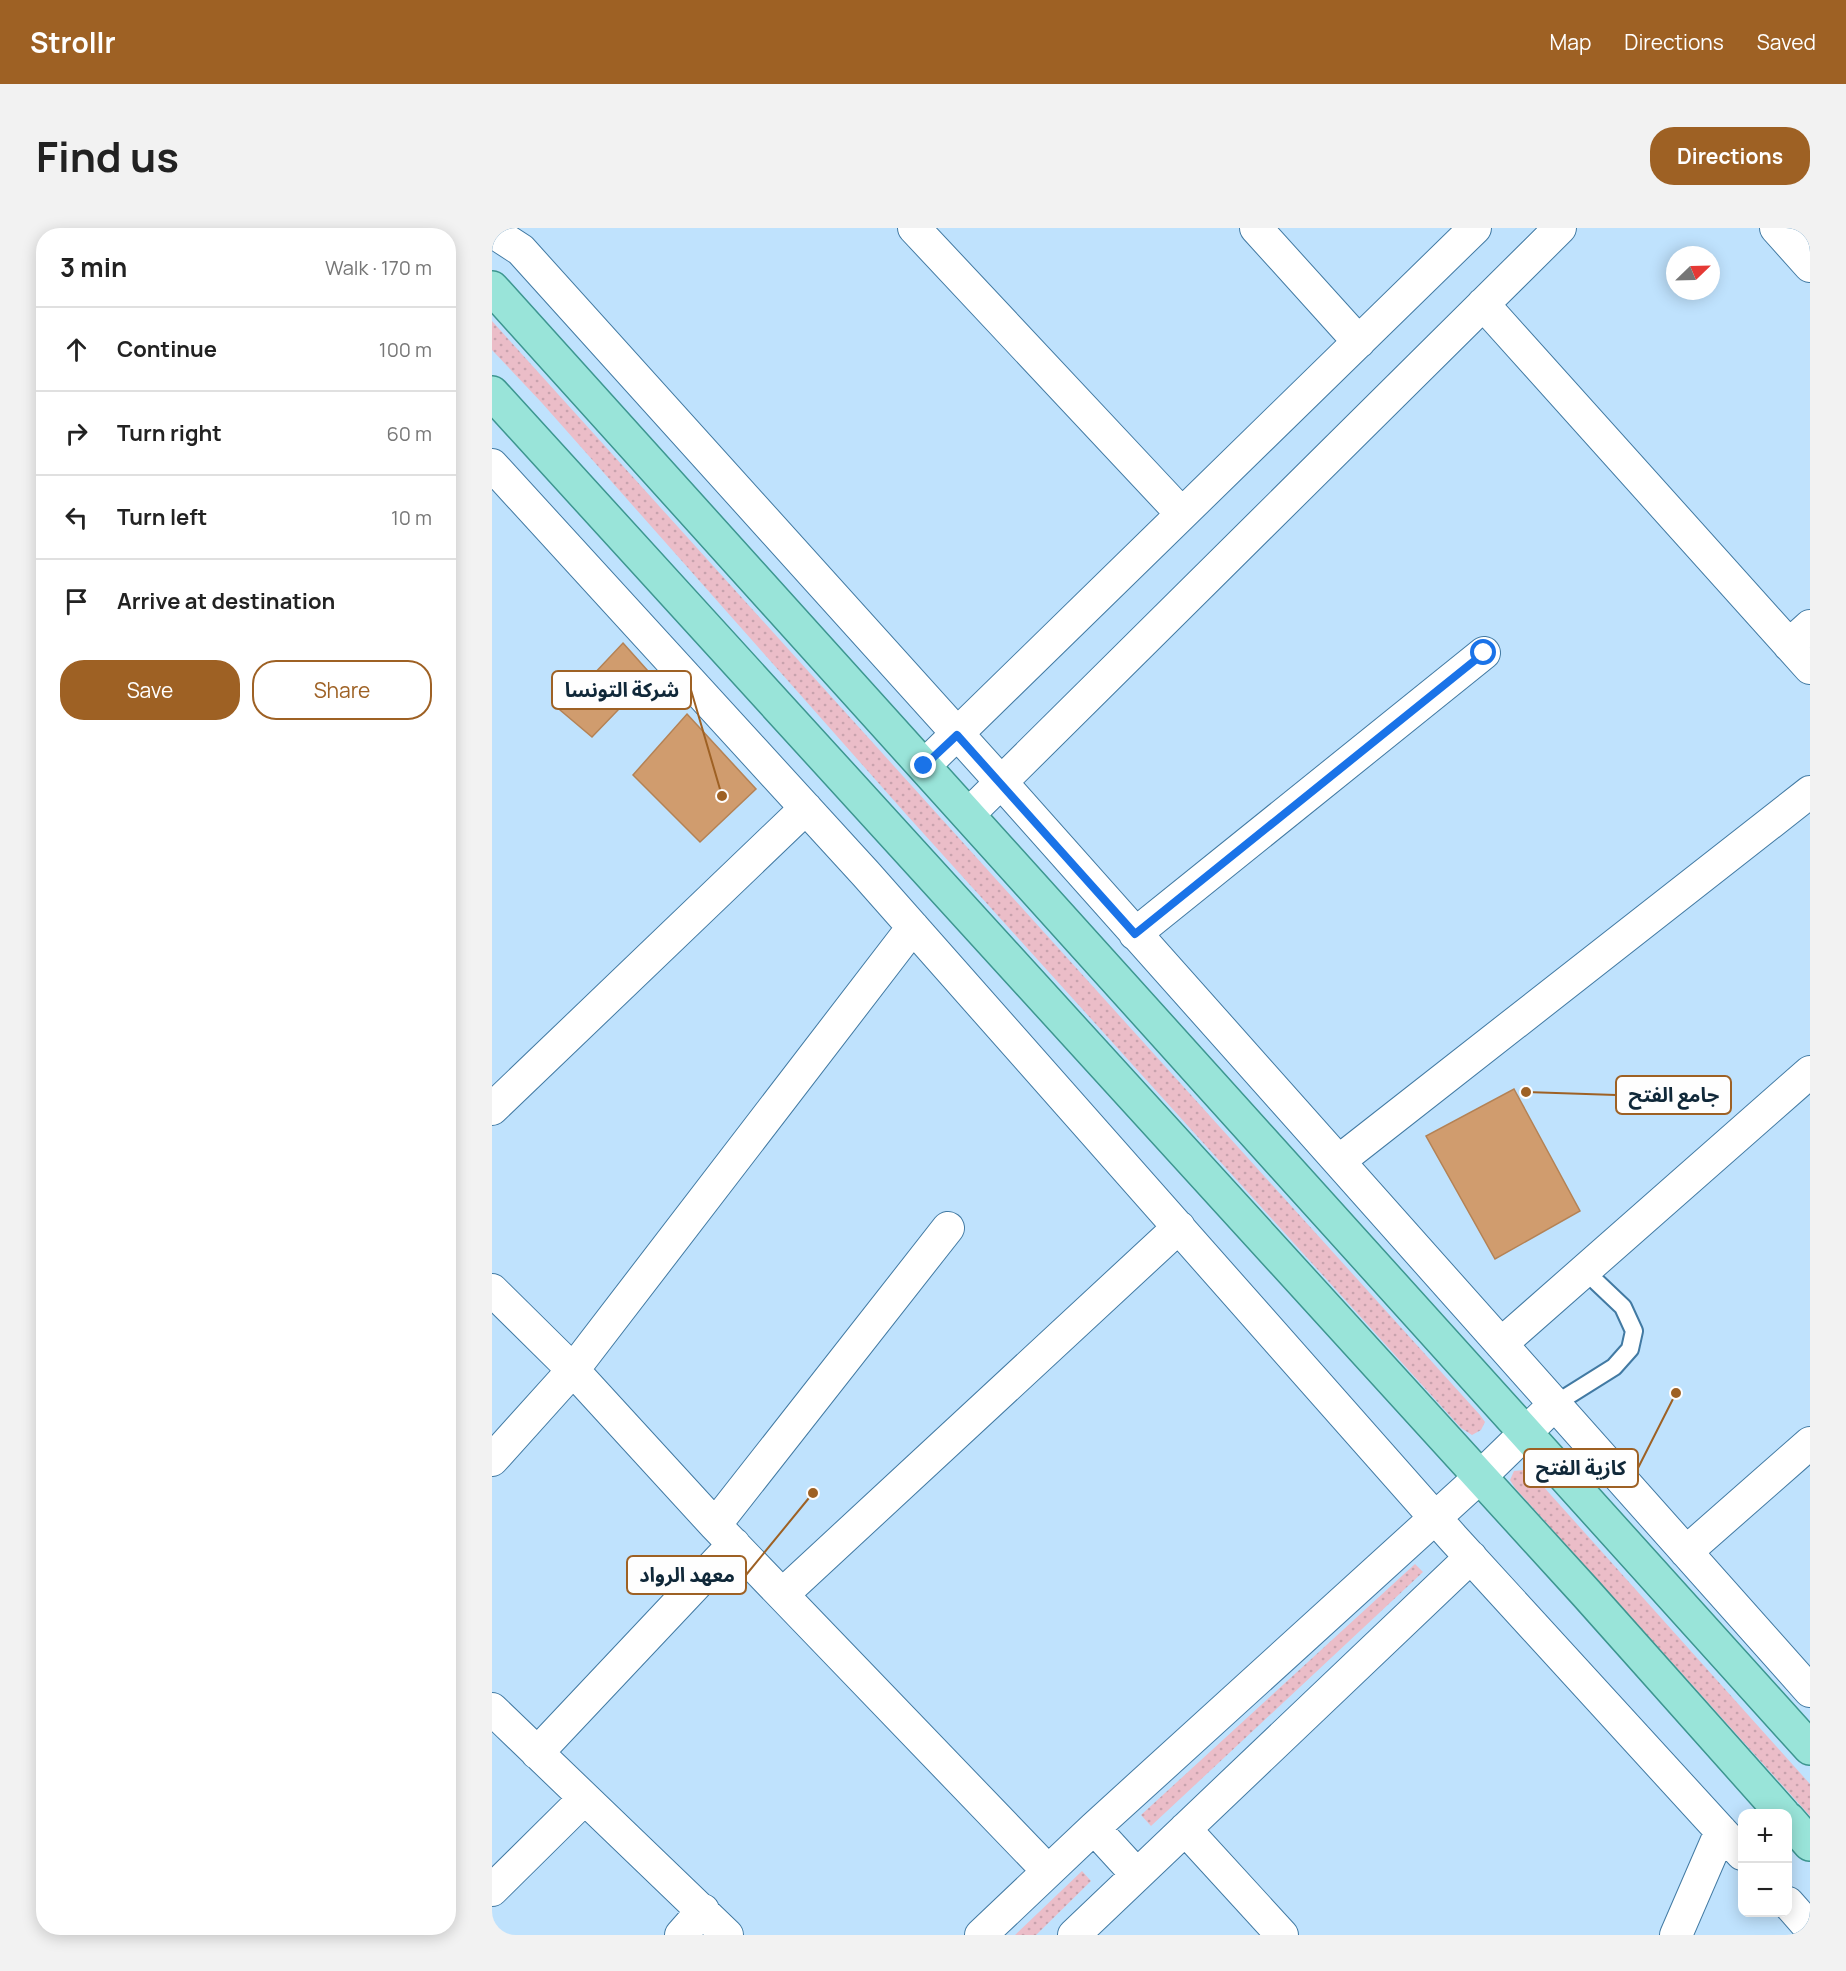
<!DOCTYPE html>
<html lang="en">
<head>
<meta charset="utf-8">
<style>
  :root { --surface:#fff; --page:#f2f2f2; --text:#222; --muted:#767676; --line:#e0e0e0; --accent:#9e6124 }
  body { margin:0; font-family:Manrope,"Noto Sans Arabic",sans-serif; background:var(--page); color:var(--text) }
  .controls { position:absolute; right:18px; bottom:18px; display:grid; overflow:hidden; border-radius:12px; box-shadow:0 3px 15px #0003 }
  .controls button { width:54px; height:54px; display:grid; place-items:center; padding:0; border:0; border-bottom:2px solid var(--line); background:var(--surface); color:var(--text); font:30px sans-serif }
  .compass { position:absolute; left:1174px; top:18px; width:54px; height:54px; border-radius:50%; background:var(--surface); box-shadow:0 3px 15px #0003; rotate:67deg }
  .stop { position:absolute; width:18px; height:18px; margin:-14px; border:4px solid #1a73e8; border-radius:50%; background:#fff }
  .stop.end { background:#1a73e8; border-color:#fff; box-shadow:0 2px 6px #0008 }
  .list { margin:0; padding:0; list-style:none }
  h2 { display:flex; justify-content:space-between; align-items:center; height:78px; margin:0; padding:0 24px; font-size:26px }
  h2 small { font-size:20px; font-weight:400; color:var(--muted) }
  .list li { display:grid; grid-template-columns:39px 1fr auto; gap:18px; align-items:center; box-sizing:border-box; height:84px; padding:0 24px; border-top:2px solid var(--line) }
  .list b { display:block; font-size:22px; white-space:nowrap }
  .list em { font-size:20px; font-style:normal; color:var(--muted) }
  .actions { display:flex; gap:12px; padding:18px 24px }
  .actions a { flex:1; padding:14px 0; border:2px solid var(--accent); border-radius:24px; text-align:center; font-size:21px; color:var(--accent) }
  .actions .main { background:var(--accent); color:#fff }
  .icon { flex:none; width:33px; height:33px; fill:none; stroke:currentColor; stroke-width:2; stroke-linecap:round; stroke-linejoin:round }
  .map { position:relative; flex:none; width:1318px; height:1707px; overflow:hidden; border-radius:24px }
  header { display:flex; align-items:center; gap:36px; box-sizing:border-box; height:84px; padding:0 30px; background:var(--accent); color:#fff }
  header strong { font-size:28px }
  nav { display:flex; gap:33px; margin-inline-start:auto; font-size:21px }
  .intro { display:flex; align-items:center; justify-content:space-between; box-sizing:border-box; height:144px; padding:0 36px }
  h1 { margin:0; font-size:42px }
  .button { padding:15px 27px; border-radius:24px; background:var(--accent); color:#fff; font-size:21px; font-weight:700 }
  main { display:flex; gap:36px; padding:0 36px }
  aside { flex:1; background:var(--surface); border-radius:24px; box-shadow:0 3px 15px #0003 }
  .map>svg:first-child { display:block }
  .grass { fill:url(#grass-dots) }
  .building { fill:#d09c6e; stroke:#b48255; stroke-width:1.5 }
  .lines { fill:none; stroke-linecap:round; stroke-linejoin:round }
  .service-casing { stroke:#427aa3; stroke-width:20 }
  .minor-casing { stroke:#427aa3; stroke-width:34 }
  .primary-casing { stroke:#3d9690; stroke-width:36 }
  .service { stroke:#fff; stroke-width:16 }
  .minor { stroke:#fff; stroke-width:32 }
  .primary { stroke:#99e4d9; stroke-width:33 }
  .route { stroke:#1a73e8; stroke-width:8 }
  .leader { fill:none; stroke:#9e6124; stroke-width:2 }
  .callout-dot { fill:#9e6124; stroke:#fefefe; stroke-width:2 }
  .callout { fill:#fefefe; stroke:#9e6124; stroke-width:2 }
  .callout-label { font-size:20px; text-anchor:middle; font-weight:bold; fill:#102839 }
</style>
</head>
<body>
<header>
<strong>Strollr</strong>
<nav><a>Map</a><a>Directions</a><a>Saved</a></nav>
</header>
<div class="intro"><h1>Find us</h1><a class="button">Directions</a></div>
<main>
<aside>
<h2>3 min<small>Walk · 170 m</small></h2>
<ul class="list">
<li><svg class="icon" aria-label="ahead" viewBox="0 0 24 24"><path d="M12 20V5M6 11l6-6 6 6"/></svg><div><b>Continue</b></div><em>100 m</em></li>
<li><svg class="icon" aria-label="right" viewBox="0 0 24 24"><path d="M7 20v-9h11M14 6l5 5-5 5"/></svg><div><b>Turn right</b></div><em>60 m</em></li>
<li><svg class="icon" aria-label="left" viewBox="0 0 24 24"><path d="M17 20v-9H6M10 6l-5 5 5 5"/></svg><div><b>Turn left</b></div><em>10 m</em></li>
<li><svg class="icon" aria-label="arrive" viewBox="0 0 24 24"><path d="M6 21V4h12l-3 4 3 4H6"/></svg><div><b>Arrive at destination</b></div></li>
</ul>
<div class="actions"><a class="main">Save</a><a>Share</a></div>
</aside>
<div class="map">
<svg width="1318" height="1707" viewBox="0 0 1318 1707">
  <defs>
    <pattern id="grass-dots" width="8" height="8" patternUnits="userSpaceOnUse" patternTransform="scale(1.5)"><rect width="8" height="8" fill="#ebbdc8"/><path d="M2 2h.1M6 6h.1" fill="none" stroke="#c8a2ad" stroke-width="1.8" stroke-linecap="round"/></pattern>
  </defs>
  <rect width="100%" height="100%" fill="#bfe2fd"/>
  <!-- grass -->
  <path class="grass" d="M0 93 988 1187 993 1194 989 1202 980 1207 969 1200 413 585 50 175 0 122Z
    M1032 1242 1041 1247 1318 1556V1588L1023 1260 1018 1252 1022 1243Z
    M923 1336 931 1344 659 1598 649 1587Z
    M590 1643 599 1653 544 1707H523Z"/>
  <!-- building -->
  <path class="building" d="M131 415 156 443 155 452 100 509 68 482Z
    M195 486 264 561 208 614 141 547Z
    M1022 861 1088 983 1003 1031 934 908Z"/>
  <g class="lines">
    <!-- service casing -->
    <g class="service-casing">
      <path id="service" d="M1063 1176 1122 1139 1138 1121 1142 1103 1131 1079 1092 1042"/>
    </g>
    <!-- minor casing -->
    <g class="minor-casing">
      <path id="minor" d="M422 0 690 286
        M764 0 867 114
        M1284 0 1318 38
        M0 3 29 22 509 554 1318 1463
        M991 76 1318 440
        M0 237 374 646 961 1310 1250 1626
        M1297 417 1318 398
        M432 538 983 0
        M476 587 1068 0
        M643 706 992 425
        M0 881 314 580
        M847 933 1318 564
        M0 1062 81 1142 223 1297 556 1643
        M1009 1116 1318 844
        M0 1232 81 1142 421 699
        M223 1297 456 1000
        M1194 1324 1318 1215
        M291 1366 687 999
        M0 1481 235 1707
        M45 1525 242 1316
        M602 1600 645 1647
        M693 1601 790 1707
        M0 1662 92 1571
        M1296 1675 1318 1700
        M189 1707 211 1682
        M489 1707 602 1600 988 1249 1063 1176
        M582 1707 979 1329
        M1184 1707 1229 1603"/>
    </g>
    <!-- primary casing -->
    <g class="primary-casing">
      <path id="primary" d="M0 60 1318 1520
        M0 165 1094 1365 1291 1586
        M1296 1591 1318 1616"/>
    </g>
    <!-- service -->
    <use href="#service" class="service"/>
    <!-- minor -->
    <use href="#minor" class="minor"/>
    <!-- primary -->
    <use href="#primary" class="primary"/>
  </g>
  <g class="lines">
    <!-- route -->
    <path class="route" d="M432 538 465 507 643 706 992 425"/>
  </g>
  <!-- callouts -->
  <path class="leader" d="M230 568L199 462M1034 864L1124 867M1184 1165L1146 1240M321 1265L254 1347"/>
  <g class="callout-dot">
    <circle cx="230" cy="568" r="6"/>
    <circle cx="1034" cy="864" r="6"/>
    <circle cx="1184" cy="1165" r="6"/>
    <circle cx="321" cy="1265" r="6"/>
  </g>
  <g class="callout">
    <rect x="60" y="443" width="139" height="38" rx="6"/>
    <rect x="1124" y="848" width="115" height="38" rx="6"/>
    <rect x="1032" y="1221" width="114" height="38" rx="6"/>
    <rect x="135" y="1328" width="119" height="38" rx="6"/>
  </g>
  <g class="callout-label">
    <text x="130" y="469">شركة التونسا</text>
    <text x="1182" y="874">جامع الفتح</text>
    <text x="1089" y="1247">كازية الفتح</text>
    <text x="195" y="1354">معهد الرواد</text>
  </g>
</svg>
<div class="controls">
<button>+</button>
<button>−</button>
</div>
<svg class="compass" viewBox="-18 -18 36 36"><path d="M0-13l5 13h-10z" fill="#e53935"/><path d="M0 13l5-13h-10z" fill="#767676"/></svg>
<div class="stop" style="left:992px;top:425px"></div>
<div class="stop end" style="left:432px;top:538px"></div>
</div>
</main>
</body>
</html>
